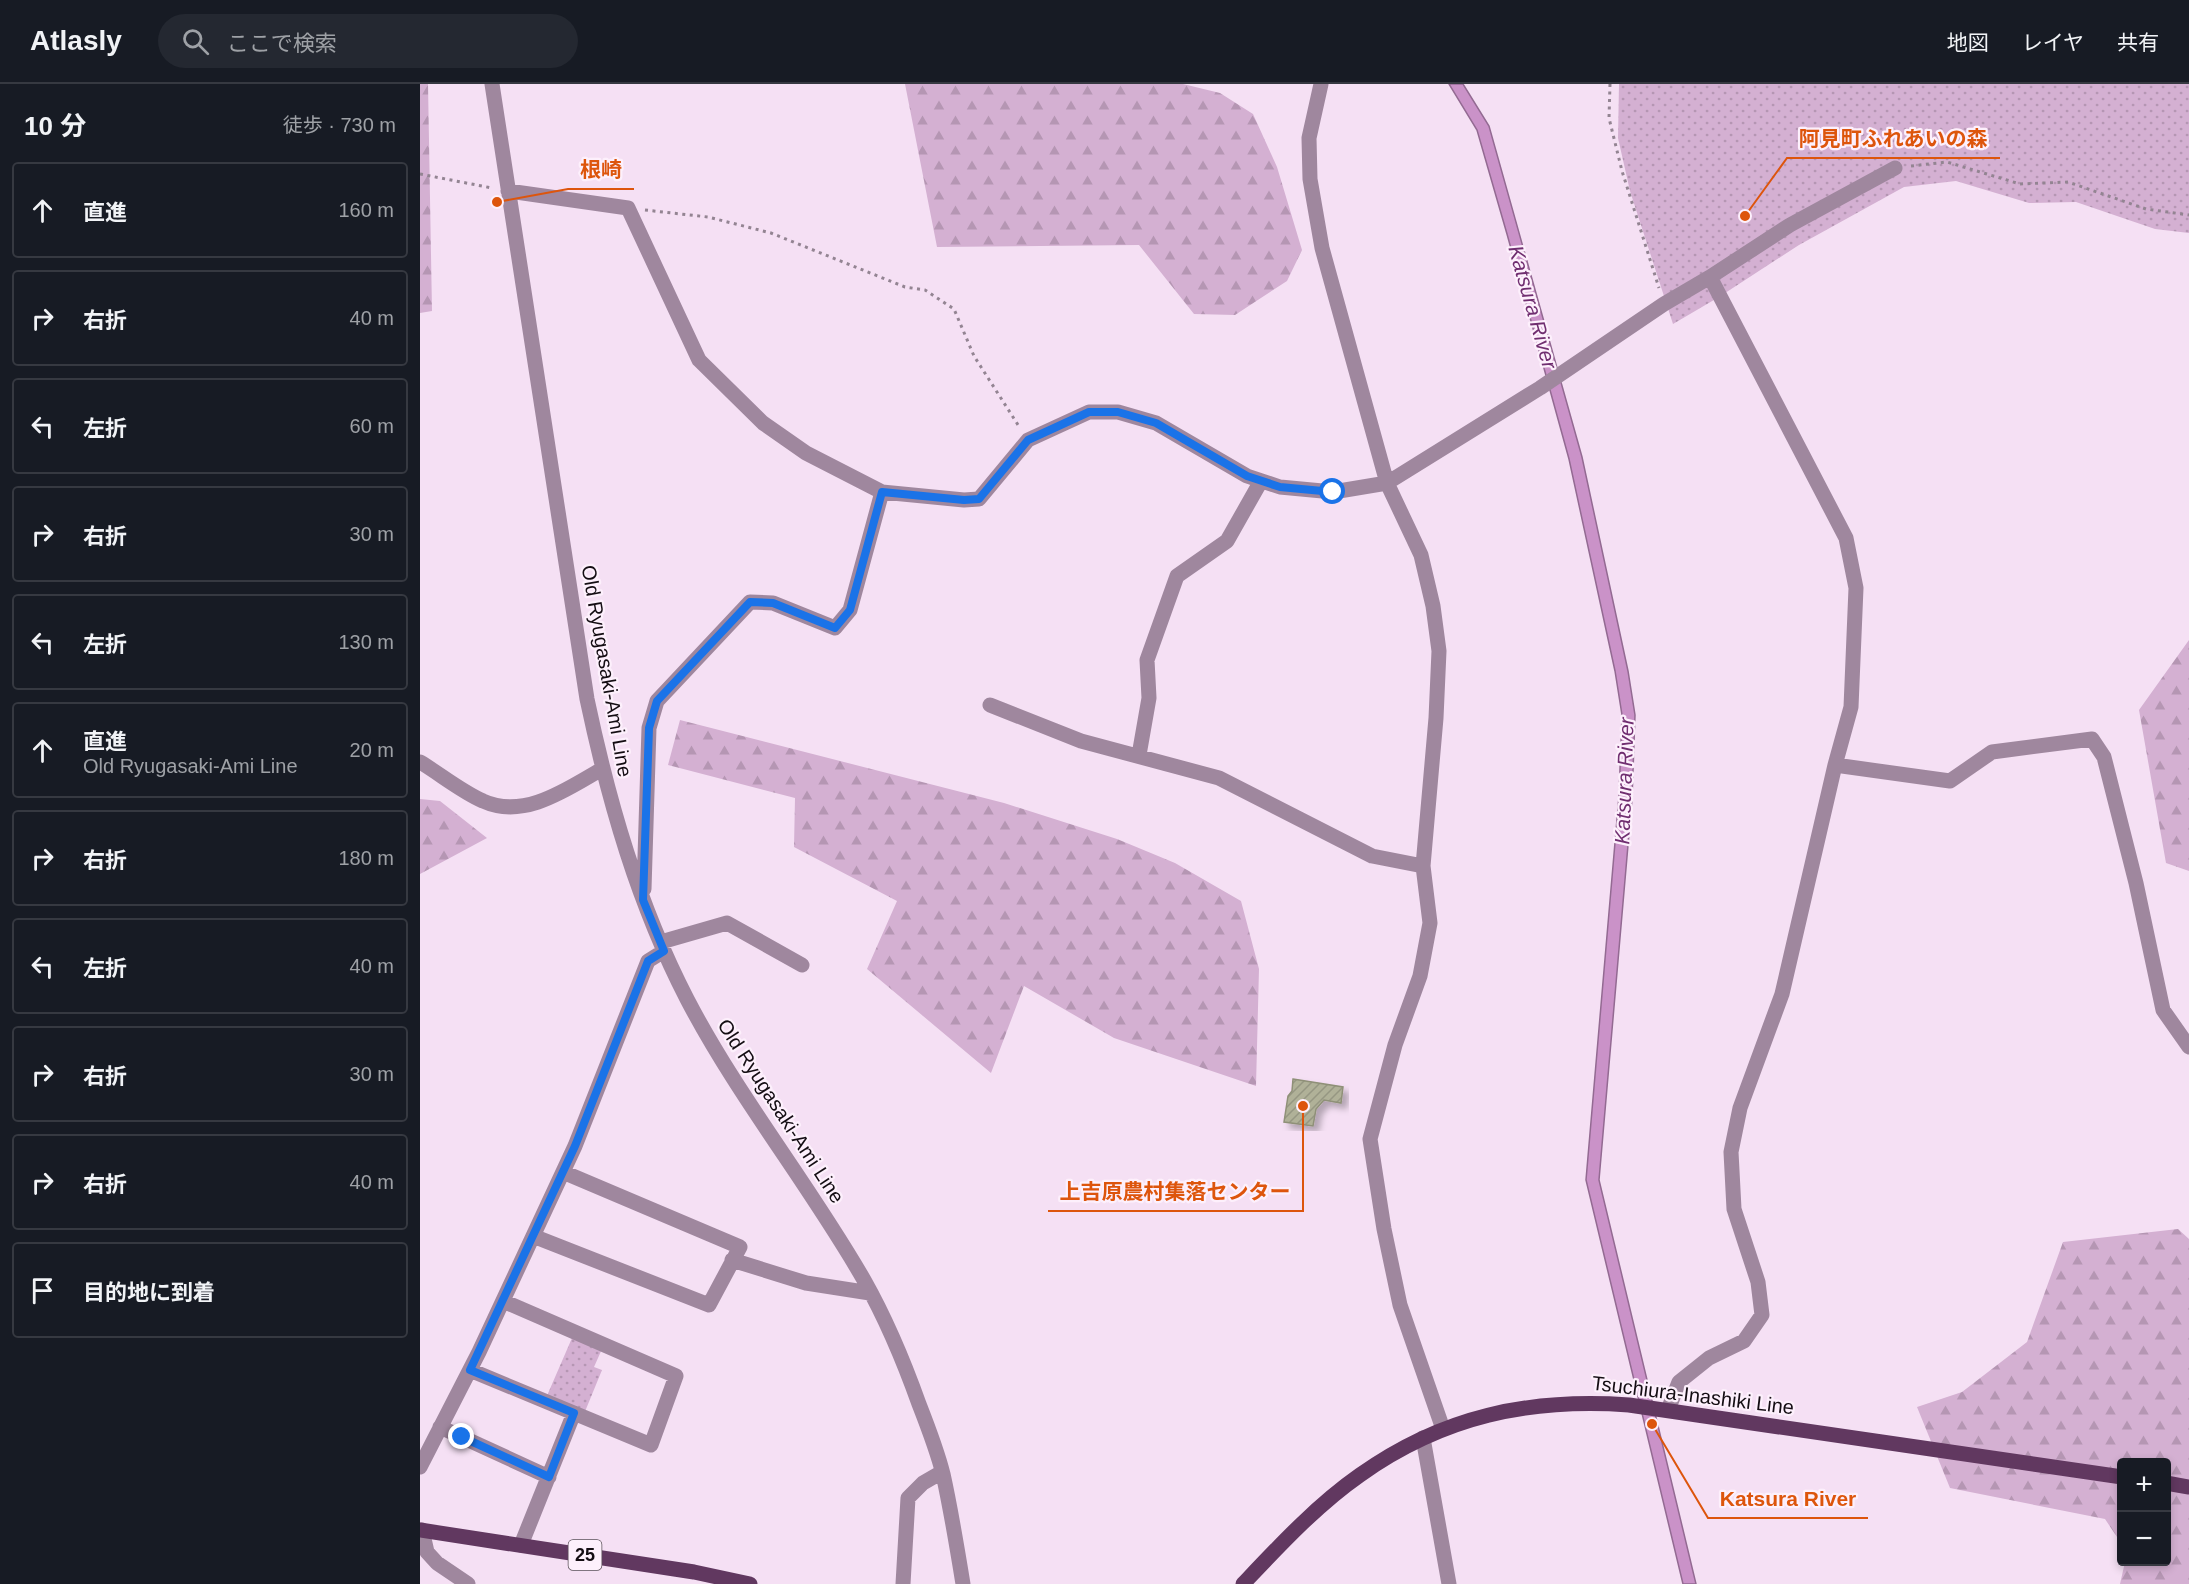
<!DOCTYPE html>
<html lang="ja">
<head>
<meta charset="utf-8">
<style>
  :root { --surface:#171b24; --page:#242831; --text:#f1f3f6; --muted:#9ea1a6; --line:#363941 }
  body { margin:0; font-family:Helvetica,"Noto Sans JP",sans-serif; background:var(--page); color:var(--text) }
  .controls { position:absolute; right:18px; bottom:18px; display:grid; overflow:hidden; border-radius:6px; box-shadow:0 3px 9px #0003 }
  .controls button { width:54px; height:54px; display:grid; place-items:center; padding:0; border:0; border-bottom:2px solid var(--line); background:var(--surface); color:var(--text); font:30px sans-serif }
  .stop { position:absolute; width:18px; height:18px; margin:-14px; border:4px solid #1a73e8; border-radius:50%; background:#fff }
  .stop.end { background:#1a73e8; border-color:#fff; box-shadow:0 2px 6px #0008 }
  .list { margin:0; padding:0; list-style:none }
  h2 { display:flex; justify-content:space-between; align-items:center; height:78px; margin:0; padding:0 24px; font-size:26px }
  h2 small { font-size:20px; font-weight:400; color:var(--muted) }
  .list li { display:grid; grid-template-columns:39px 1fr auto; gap:18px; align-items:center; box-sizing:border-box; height:96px; margin:0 12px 12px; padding:0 12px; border:2px solid var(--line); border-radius:6px }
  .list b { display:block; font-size:22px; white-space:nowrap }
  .list p { margin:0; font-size:20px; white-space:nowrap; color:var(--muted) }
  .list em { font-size:20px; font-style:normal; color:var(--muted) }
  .icon { flex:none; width:33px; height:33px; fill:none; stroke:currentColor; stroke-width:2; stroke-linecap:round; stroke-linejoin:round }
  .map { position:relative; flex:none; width:1769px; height:1500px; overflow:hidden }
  header { display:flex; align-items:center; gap:36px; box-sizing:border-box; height:84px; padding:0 30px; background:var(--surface); border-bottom:2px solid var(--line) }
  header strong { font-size:28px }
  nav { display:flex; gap:33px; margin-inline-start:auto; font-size:21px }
  .search { width:420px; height:54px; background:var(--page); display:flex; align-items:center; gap:15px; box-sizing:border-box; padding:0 21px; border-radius:33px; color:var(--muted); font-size:22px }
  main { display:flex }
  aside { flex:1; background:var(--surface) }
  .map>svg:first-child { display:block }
  .forest { fill:url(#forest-firs) }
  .park { fill:url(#park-dots) }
  .water { fill:#ca92c8; stroke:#936a92; stroke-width:1.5 }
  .building { fill:url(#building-hatch); stroke:#8f9078; stroke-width:1.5; filter:url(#shadow) }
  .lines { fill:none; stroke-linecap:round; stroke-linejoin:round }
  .path { stroke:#938492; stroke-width:3; stroke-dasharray:3 4.5; stroke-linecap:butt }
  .minor { stroke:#9f879e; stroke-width:15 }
  .major { stroke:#613860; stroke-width:15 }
  .route { stroke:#1a73e8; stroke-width:8 }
  .labels { text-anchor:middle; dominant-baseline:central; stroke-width:4.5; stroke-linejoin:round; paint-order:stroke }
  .shield { fill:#fdf0fc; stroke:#5a5159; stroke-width:1.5 }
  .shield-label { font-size:18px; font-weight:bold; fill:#140d13 }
  .street-label { font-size:20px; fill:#140d13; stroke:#fdf0fc }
  .water-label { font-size:21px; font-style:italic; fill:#702e70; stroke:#fdf0fc }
  .leader { fill:none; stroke:#dd550c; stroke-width:2 }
  .callout-dot { fill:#dd550c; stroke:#fdf0fc; stroke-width:2 }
  .callout-label { font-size:21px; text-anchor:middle; font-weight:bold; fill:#dd550c; stroke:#fdf0fc; stroke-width:4.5; stroke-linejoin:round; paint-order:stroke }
</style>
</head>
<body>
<header>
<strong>Atlasly</strong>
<div class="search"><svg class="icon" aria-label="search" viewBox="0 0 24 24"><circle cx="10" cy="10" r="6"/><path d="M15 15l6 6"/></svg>ここで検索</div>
<nav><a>地図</a><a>レイヤ</a><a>共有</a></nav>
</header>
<main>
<aside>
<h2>10 分<small>徒歩 · 730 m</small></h2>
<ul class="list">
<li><svg class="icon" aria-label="ahead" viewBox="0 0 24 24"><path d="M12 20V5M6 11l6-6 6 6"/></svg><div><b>直進</b></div><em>160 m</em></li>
<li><svg class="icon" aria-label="right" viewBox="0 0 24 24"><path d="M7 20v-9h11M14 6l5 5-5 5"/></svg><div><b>右折</b></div><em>40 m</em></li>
<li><svg class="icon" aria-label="left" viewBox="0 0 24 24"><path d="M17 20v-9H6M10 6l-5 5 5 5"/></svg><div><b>左折</b></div><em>60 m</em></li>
<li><svg class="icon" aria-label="right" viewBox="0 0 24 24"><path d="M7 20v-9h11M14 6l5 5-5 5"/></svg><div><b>右折</b></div><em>30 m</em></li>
<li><svg class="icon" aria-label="left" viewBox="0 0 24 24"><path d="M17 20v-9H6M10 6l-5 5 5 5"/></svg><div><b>左折</b></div><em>130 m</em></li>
<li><svg class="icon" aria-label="ahead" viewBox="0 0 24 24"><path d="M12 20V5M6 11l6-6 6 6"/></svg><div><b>直進</b><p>Old Ryugasaki-Ami Line</p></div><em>20 m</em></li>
<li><svg class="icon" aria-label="right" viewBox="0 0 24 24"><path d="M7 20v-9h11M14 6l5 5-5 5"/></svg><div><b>右折</b></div><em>180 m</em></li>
<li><svg class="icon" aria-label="left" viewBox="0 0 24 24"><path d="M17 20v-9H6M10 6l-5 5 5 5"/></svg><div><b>左折</b></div><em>40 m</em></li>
<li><svg class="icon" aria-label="right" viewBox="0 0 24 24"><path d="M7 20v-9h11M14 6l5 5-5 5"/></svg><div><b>右折</b></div><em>30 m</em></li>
<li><svg class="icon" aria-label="right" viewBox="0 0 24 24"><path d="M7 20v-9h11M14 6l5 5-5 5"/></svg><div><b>右折</b></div><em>40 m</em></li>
<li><svg class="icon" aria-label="arrive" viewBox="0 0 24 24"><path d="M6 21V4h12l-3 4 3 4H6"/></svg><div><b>目的地に到着</b></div></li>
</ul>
</aside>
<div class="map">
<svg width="1769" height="1500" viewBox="0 0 1769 1500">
  <defs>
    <pattern id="forest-firs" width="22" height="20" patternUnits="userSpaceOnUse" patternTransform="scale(1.5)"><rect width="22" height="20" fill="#d4b0d2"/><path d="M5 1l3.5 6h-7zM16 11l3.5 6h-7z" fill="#b596b3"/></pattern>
    <pattern id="park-dots" width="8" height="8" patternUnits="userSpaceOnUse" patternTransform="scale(1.5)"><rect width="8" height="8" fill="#d4b0d2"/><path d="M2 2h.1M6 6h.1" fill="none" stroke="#b596b3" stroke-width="1.8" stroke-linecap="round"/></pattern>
    <pattern id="building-hatch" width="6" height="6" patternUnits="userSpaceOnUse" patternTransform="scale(1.5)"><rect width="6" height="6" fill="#b0b198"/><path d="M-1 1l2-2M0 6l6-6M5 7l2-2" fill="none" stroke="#969782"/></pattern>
    <filter id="shadow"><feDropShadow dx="5.5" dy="5.5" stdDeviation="3" flood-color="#0004"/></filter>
  </defs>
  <rect width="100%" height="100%" fill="#f5e0f4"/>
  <!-- forest -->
  <path class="forest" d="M0 0H8L12 227 0 229Z
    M485 0H763L800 9 833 30 857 83 882 166 867 197 815 231 774 230 719 161 517 163Z
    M1769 556V787L1746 779 1719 626Z
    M260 636 584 719 697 755 755 779 821 817 839 885 836 1002 694 954 604 902 571 989 447 885 477 817 374 763 375 714 248 681Z
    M0 715 20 717 67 754 0 790Z
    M1758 1145 1769 1155V1500H1700L1705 1478H1746V1378H1702L1701 1459 1685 1435 1530 1404 1497 1323 1542 1308 1607 1258 1643 1158Z"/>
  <!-- park -->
  <path class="park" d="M1199 0H1769V149L1735 145 1656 118 1609 119 1536 97 1484 103 1379 161 1299 213 1253 240 1210 107 1198 54Z
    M152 1254 182 1265 174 1283 182 1286 164 1330 126 1314Z"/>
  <!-- water -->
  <path class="water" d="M1029 0H1043L1069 42 1162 373 1208 587 1215 631 1212 715 1179 1096 1276 1500H1263L1166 1096 1199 712 1202 631 1195 587 1149 375 1087 150 1057 46Z"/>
  <!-- building -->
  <path class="building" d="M873 995 923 1003 921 1019 904 1016 896 1025 893 1042 864 1038 868 1012 872 1007Z"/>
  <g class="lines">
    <!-- path -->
    <path class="path" d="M1190 0 1189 34 1202 87 1239 204
      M1491 82 1527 78 1600 100 1648 98 1726 125 1769 131
      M0 90 72 104
      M225 126 288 133 351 149 485 203 505 206 534 225 554 272 600 344"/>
    <!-- minor -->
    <path class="minor" d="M72 0 167 615C189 719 218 820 267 915 318 1013 389 1100 444 1196 466 1235 484 1278 499 1320 508 1343 517 1366 523 1390 531 1426 537 1463 543 1500
      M901 0 889 54 890 95 902 164 967 399 1001 471 1013 522 1019 567 1016 634 1003 782 1010 839 1000 892 975 961 950 1055 964 1145 980 1221 1023 1345
      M88 107 208 124 279 276 343 339 386 369 462 408 544 416 559 415 608 356 669 328H698L736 339 827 392 860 403 913 408 967 399 1120 304 1244 220 1290 193 1370 141 1475 84
      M570 621 661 657 799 694 952 772 1003 782
      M719 671 729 614 727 576 757 492 807 457 841 397
      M0 678C20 690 42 708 63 717 104 736 147 705 182 685
      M1415 681 1530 697 1572 668 1672 655 1684 673 1716 799 1743 926 1769 963
      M224 805 229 644 237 617 330 518 353 519 415 544 430 526 462 408
      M241 858 307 839 382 881
      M113 1152 289 1221 320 1163 143 1088
      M312 1176 386 1199 450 1209
      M50 1286 231 1361 256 1292 83 1217
      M1248 1326 1259 1298 1289 1274 1324 1257 1342 1231 1338 1198 1314 1125 1311 1068 1320 1024 1362 910 1415 681 1431 623 1436 504 1426 454 1290 193
      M20 1343 129 1393
      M1003 1354 1029 1500
      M0 1383 59 1268 155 1062 228 877 244 867
      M2 1446 7 1468 17 1479 48 1500
      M101 1461 154 1329
      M483 1500 488 1414 503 1399 522 1388"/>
    <!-- major -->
    <path class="major" d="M1746 1399 1769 1403
      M0 1446 274 1488 330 1500
      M823 1500C859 1462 897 1421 940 1391 1023 1332 1109 1314 1209 1321L1702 1393"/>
  </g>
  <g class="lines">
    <!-- route -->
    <path class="route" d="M42 1353 129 1393 154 1329 50 1286 155 1062 228 877 244 867 223 816 229 644 237 617 330 518 353 519 415 544 430 526 462 408 544 416 559 415 608 356 669 328H698L736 339 827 392 860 403 913 408"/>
  </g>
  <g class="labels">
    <!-- shield labels -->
    <rect class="shield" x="148.5" y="1456" width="33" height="30" rx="4.5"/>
    <g class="shield-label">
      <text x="165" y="1471">25</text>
    </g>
    <!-- street labels -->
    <g class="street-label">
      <text transform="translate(187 587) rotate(80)">Old Ryugasaki-Ami Line</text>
      <text transform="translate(361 1027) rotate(57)">Old Ryugasaki-Ami Line</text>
      <text transform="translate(1273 1311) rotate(7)">Tsuchiura-Inashiki Line</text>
    </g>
    <!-- water labels -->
    <g class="water-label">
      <text transform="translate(1113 223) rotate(74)">Katsura River</text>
      <text transform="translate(1204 697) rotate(-88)">Katsura River</text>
    </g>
  </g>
  <!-- callouts -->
  <path class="leader" d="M1325 132L1367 74H1580M77 118L148 105H214M883 1022L883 1127H628M1232 1340L1288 1434H1448"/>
  <g class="callout-dot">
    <circle cx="1325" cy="132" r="6"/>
    <circle cx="77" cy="118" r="6"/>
    <circle cx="883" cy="1022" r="6"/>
    <circle cx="1232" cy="1340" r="6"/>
  </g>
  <g class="callout-label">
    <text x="1473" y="62">阿見町ふれあいの森</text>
    <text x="181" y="93">根崎</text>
    <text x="755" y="1115">上吉原農村集落センター</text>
    <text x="1368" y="1422">Katsura River</text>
  </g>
</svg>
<div class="controls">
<button>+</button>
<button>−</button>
</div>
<div class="stop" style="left:913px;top:408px"></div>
<div class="stop end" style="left:42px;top:1353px"></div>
</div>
</main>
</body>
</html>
